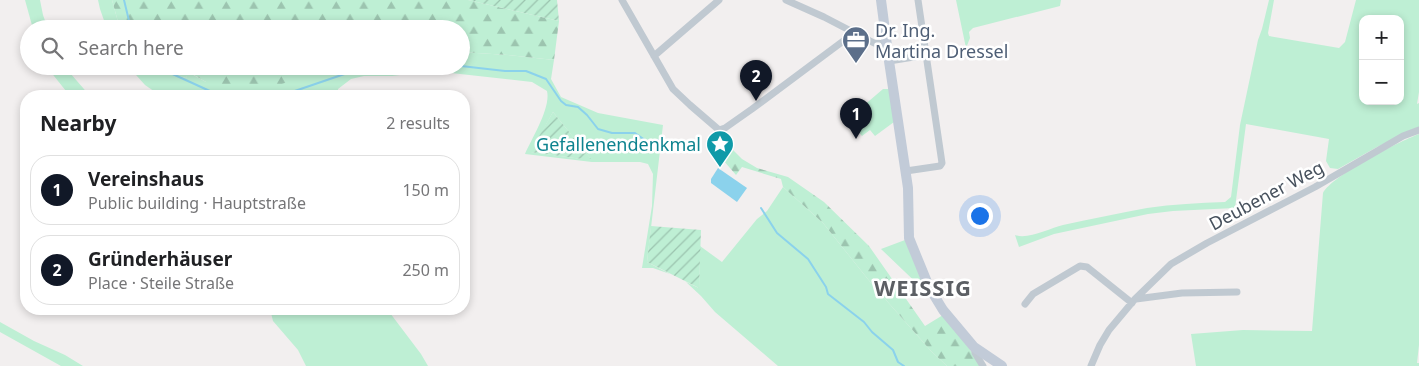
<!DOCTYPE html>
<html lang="en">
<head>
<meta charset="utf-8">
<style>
  :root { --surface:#fff; --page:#f2f2f2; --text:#202124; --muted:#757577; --line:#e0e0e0; --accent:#111827 }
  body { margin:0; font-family:"Noto Sans",sans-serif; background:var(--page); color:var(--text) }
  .controls { position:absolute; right:15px; top:15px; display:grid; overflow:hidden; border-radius:10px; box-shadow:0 2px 8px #0003 }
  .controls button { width:45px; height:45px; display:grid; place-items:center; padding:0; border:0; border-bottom:1px solid var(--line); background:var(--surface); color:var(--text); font:25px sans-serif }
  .you { position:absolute; left:979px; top:215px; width:18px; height:18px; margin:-12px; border:4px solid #fff; border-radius:50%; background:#1a73e8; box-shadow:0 0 0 8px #1a73e833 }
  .badge { display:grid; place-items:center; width:32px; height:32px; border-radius:50%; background:var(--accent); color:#fff; font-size:16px; font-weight:700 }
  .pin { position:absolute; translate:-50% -41px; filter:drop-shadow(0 1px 2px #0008) }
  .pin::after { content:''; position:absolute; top:26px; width:18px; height:15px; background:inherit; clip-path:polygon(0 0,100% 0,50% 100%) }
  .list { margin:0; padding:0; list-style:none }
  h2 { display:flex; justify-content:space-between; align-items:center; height:65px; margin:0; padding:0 20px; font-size:21px }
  h2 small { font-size:16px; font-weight:400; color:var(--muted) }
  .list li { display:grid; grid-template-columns:32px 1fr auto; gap:15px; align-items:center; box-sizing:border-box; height:70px; margin:0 10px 10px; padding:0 10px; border:1px solid var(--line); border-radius:20px }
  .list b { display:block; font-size:19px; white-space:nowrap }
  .list p { margin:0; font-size:16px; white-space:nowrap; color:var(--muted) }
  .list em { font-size:16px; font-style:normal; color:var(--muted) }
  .icon { flex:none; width:28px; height:28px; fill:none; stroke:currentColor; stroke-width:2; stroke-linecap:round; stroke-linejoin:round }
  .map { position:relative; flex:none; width:1419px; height:366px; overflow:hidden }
  .search { position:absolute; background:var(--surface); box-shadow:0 2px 8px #0003; left:20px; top:20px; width:450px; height:55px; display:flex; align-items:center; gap:12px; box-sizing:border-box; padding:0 18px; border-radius:28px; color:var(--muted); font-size:19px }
  .panel { position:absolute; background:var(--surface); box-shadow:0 2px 8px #0003; left:20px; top:90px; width:450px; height:225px; border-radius:20px }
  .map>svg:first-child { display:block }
  .grass { fill:#beefd4; fill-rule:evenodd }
  .forest { fill:url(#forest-firs) }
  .garden { fill:url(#garden-furrows) }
  .water { fill:#8bd2ec }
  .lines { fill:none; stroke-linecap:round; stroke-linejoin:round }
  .stream { stroke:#8bd2ec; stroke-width:2 }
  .street { stroke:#c0c9d1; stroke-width:7 }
  .secondary { stroke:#c2cbd8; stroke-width:10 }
  .labels { text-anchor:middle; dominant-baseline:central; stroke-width:5; stroke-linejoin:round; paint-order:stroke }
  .service-label { font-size:18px; fill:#4e5e75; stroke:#fff; text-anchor:start }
  .culture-label { font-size:18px; fill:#0d838f; stroke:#fff; text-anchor:end }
  .street-label { font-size:18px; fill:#47515d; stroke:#fff }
  .district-label { font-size:22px; font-weight:bold; letter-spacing:1px; fill:#5c5f64; stroke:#fff }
</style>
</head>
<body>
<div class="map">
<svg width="1419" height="366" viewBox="0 0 1419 366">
  <defs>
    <pattern id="forest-firs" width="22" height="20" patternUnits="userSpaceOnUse" patternTransform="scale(1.25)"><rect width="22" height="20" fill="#beefd4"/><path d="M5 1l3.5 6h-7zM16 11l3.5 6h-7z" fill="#9cc4af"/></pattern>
    <pattern id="garden-furrows" width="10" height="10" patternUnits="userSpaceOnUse" patternTransform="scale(1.25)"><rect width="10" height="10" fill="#beefd4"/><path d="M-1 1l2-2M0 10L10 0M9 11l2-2" fill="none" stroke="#9cc4af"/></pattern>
  </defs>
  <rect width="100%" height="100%" fill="#f2efef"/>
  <!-- grass -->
  <path class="grass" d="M25 0H40L43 15 48 29H33Z
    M98 0H112L120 29H107L100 9Z
    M956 0H1061L1060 6 973 28 969 32 970 38 966 48Z
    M1269 0H1274L1268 33 1269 36 1339 48 1345 42 1356 0H1419V92L1417 104 1419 103V127L1377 147 1338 169 1330 168 1326 161 1329 139 1246 124 1235 208 1173 211 1148 214 1054 234 1019 247 1015 235C1028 240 1050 228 1063 225 1091 219 1119 213 1147 208 1173 204 1199 203 1225 202L1231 197 1240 125 1258 40 1262 29ZM1363 19H1400V101H1363Z
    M461 52 508 55 554 60 551 79 561 97 598 113 663 125 647 262 670 274 653 268H642L652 206 653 174 648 164 640 162H592L525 154C532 138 551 108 547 91L532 82 433 71 392 76H364L351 79 338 89V96H161L145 85 128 66H142L147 73 154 70 186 78 188 72 206 82 310 74 323 66H461ZM553 112 590 158 582 159 531 152Z
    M46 66H64L90 96H70Z
    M883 89H889L894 122 875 136 870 130 862 136 848 119Z
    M1419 134V345L1417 363H1419V366H1196L1191 334 1243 330 1312 331 1323 193C1333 175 1398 142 1419 134Z
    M783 187 823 223 871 283 931 351 947 366H778L715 312 701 296 686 282 699 288 700 246 722 262 757 219 767 211Z
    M905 240 927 293 881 249Z
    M270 309H387L421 354 428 366H306L298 350 273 321Z
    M0 322 34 341 65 355 83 366H61L0 332Z"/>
  <!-- forest -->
  <path class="forest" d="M112 0H468L559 21 554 60 508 55 461 52V29H120Z
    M142 66H323L310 74 279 85 242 88 206 82 189 72 186 78 154 70 147 73Z
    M721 138 742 159 757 168 788 177 824 202 869 246 925 326 943 315 969 348 980 366H947L931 351 871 283 823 223 783 187 781 179 742 167 736 175 717 153Z"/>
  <!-- garden -->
  <path class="garden" d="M468 0H557L559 21Z
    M553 112 591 159H582L530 152Z
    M651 226 701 230 699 288 647 262Z"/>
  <!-- water -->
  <path class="water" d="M718 168 747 188 737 202 711 183V179Z"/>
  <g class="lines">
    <!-- stream -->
    <path class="stream" d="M124 0 131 29
      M155 66 212 92 263 96 283 95 368 66
      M461 66 505 71H526L546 79 561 101 566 105 578 107 587 115 598 129 612 133H635L649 143 658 140
      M761 208 777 233 808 259 826 287 828 294 864 322 872 332 893 350 898 362 904 366"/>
    <!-- street -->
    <path class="street" d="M622 0 673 89 690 105 719 130 725 128 752 109 854 33
      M786 0 824 17 874 43 887 44
      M654 56 719 0
      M889 61 926 55
      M906 171 940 166 942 163 918 0
      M1136 299 1182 293 1237 292
      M1025 304 1033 294 1080 266 1087 267 1132 303
      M974 347 975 353 983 366
      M1091 366 1100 345 1109 330 1135 299 1171 264 1207 243 1315 187 1403 136 1419 130"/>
    <!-- secondary -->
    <path class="secondary" d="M881 0 889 61 908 188 909 238 929 287 943 310 974 347 1002 366"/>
  </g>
  <!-- icons -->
  <defs>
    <g id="office-pin" transform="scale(1.4375)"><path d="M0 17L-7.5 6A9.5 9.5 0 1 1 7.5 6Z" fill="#5c6f8a" stroke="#fff"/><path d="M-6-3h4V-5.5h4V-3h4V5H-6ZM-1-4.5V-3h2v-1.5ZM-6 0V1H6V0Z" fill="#fff"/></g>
    <g id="sight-pin" transform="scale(1.4375)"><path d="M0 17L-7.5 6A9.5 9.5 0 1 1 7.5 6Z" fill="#0f9aa8" stroke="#fff"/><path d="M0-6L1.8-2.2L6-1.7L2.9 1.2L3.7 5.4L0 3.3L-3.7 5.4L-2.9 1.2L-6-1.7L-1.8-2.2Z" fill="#fff"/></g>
  </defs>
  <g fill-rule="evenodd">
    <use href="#office-pin" x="856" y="40"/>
    <use href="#sight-pin" x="720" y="144"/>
  </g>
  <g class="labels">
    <!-- service labels -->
    <g class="service-label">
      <text x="875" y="30">Dr. Ing.<tspan x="875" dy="21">Martina Dressel</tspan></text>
    </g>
    <!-- culture labels -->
    <g class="culture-label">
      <text x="701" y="144">Gefallenendenkmal</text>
    </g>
    <!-- street labels -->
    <g class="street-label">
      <text transform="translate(1266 195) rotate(-28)">Deubener Weg</text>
    </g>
    <!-- district labels -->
    <g class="district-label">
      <text x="923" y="287">WEISSIG</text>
    </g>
  </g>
</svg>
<div class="controls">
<button>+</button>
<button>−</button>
</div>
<div class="you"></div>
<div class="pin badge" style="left:856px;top:139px">1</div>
<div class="pin badge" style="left:756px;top:101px">2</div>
<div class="search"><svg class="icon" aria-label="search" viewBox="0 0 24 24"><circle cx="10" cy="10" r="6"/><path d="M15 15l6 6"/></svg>Search here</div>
<section class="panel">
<h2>Nearby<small>2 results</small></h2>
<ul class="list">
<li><span class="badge">1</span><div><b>Vereinshaus</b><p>Public building · Hauptstraße</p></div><em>150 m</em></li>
<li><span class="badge">2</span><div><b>Gründerhäuser</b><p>Place · Steile Straße</p></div><em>250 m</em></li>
</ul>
</section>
</div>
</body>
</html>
